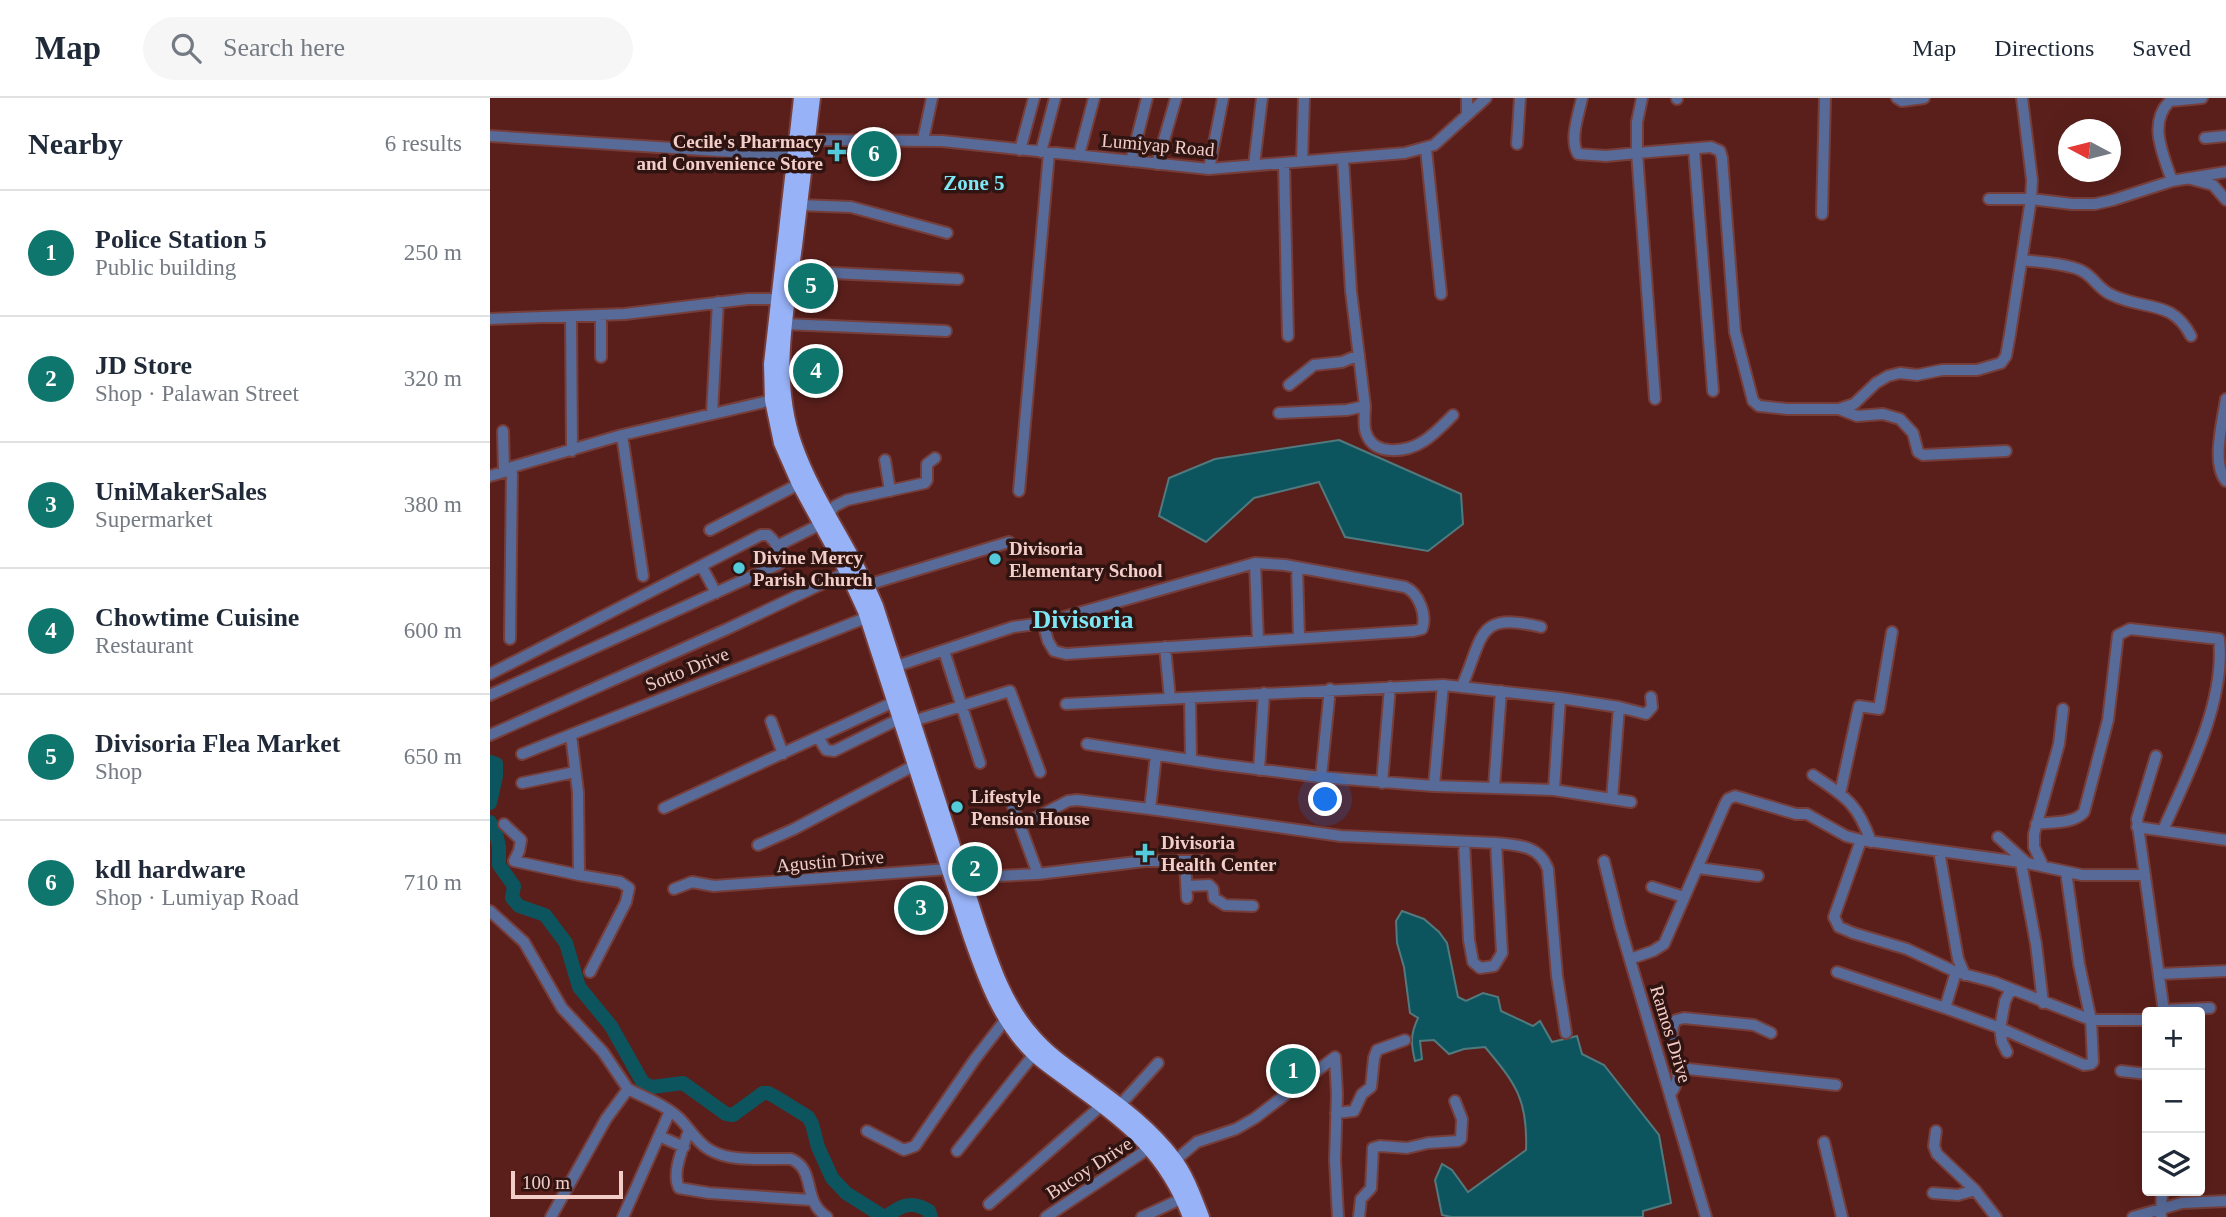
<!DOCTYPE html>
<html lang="en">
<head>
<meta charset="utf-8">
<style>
  :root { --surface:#fff; --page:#f6f6f7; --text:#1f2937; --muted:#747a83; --line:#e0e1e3; --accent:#0f766e }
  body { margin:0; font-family:"Times New Roman",serif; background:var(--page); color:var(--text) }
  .controls { position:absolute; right:21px; bottom:21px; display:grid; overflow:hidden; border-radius:7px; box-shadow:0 7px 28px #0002 }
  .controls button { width:63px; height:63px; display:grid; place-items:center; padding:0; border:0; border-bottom:2px solid var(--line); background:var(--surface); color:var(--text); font:35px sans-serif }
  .compass { position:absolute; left:1568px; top:21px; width:63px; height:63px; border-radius:50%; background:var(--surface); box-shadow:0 7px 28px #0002; rotate:277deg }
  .scale { position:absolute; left:21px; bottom:18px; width:112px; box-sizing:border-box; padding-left:7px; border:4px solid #f3cdc7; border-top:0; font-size:19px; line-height:24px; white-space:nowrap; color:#f3cdc7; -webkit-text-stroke:5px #2f1411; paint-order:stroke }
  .you { position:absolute; left:836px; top:702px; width:24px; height:24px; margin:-18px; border:5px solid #fff; border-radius:50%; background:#1a73e8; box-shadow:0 0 0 10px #1a73e833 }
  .badge { display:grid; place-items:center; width:46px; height:46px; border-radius:50%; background:var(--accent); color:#fff; font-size:23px; font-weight:700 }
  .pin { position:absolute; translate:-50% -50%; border:4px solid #fff; box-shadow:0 2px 7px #0006 }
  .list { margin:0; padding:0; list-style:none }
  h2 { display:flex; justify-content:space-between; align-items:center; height:91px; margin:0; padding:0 28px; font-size:30px }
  h2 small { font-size:23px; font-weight:400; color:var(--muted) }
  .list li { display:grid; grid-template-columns:46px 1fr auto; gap:21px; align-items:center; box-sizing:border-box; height:126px; padding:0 28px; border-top:2px solid var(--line) }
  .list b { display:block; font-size:26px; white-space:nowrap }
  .list p { margin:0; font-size:23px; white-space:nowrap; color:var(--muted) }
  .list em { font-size:23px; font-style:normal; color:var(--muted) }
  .icon { flex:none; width:38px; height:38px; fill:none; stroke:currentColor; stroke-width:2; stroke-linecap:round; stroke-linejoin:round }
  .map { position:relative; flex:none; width:1736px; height:1119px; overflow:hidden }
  header { display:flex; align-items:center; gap:42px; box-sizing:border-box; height:98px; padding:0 35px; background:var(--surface); border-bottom:2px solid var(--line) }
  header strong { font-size:33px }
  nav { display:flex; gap:38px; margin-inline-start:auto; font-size:24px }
  .search { width:490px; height:63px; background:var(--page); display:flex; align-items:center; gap:18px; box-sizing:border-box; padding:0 24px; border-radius:38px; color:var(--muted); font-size:26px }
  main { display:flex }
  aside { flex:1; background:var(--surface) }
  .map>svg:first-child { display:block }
  .water { fill:#0d555e; stroke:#52797e; stroke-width:2 }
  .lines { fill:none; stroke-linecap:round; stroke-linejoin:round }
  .river { stroke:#0d555e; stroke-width:14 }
  .minor-casing { stroke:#763e3a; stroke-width:14 }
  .highway-casing { stroke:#763e3a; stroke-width:18 }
  .minor { stroke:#576a98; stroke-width:10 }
  .highway { stroke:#97b2f6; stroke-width:14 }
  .poi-dot { fill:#53cbda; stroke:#2f1411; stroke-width:2.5 }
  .labels { text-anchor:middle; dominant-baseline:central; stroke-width:7; stroke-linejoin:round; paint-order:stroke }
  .poi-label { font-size:19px; font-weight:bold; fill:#f3cdc7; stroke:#2f1411; text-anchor:start }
  .street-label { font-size:19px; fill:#f3cdc7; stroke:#2f1411 }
  .neighbourhood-label { font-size:21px; font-weight:bold; fill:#7de7f5; stroke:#2f1411 }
  .district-label { font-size:26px; font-weight:bold; fill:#7de7f5; stroke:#2f1411 }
</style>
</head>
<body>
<header>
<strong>Map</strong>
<div class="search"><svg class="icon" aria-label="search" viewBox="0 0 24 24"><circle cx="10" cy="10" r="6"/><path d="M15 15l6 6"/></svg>Search here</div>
<nav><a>Map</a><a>Directions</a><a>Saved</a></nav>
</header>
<main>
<aside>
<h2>Nearby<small>6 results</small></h2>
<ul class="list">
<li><span class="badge">1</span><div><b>Police Station 5</b><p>Public building</p></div><em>250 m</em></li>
<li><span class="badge">2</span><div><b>JD Store</b><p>Shop · Palawan Street</p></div><em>320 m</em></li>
<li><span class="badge">3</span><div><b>UniMakerSales</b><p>Supermarket</p></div><em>380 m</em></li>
<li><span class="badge">4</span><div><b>Chowtime Cuisine</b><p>Restaurant</p></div><em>600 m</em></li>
<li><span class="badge">5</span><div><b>Divisoria Flea Market</b><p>Shop</p></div><em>650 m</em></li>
<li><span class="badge">6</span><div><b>kdl hardware</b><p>Shop · Lumiyap Road</p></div><em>710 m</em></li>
</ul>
</aside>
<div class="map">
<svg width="1736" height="1119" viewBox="0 0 1736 1119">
  <rect width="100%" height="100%" fill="#5a1f1b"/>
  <!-- water -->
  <path class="water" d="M849 342 971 396 973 426 938 453 855 439 829 384 764 400 716 444 669 418 679 380 725 361Z
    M912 813 934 821 949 834 957 845 968 899 976 903 993 895 1008 899 1011 913 1043 928 1050 923 1062 944 1087 938 1092 956 1114 967 1169 1037 1181 1105 1153 1113V1119H961L952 1117 945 1082 952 1066 962 1072 978 1094 1036 1052C1038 1002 1026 986 995 949L974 951 959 956 944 942 930 943 932 961 925 963C921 946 920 937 928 920L920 915 914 869 907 845 906 823Z"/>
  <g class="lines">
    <!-- river -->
    <path class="river" d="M0 664 6 666V678L0 705
      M0 724 6 735 9 749V767L24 788 22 800 29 808 55 817 76 845 89 889 121 928 153 985 162 989 193 985 236 1016 243 1017 273 995H278L284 998 318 1019 322 1026 328 1049 342 1080 356 1095 394 1119
      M396 1119C411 1107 422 1102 439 1113L441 1119"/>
    <!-- minor casing -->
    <g class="minor-casing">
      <path id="minor" d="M977 0V17
        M1092 0C1089 15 1079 42 1088 56L1116 58 1147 55 1165 301
        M1152 0 1147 24V55L1221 49 1230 53 1232 60 1245 234 1263 303 1269 308 1297 311H1349L1364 306 1386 285 1398 278 1410 275 1427 277 1452 272H1487L1511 265 1516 258 1520 236 1541 101 1542 82 1532 0
        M1407 0 1412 3 1434 0
        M1187 1V0
        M0 38 303 58
        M1715 40 1736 38
        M313 42 452 43 719 71 915 55 944 47 996 0
        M433 42 442 0
        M1027 46 1030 0
        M936 51 951 196
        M1204 51 1223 293
        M530 52 544 0
        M551 54 565 0
        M589 57 604 0
        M641 63 657 0
        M812 63 814 0
        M794 65 798 238
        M667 66 686 0
        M764 67 772 0
        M719 71 733 0
        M1701 81 1723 87 1736 102
        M1682 83C1674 58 1657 25 1680 3L1712 0
        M1499 101H1541L1582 106H1605L1623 102 1682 83 1736 74
        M310 107 361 109 457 135
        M1332 116 1335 0
        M1532 162C1549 164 1579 166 1592 173 1604 179 1609 192 1622 197 1655 213 1682 201 1701 238
        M301 173 468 181
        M81 218 82 353
        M0 221 135 216 258 201H294
        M295 226 456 233
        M111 259V217
        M799 287 824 267 852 264 869 257
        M1736 301C1733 322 1721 366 1736 383
        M875 308C875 316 873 327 876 335 884 359 917 354 934 343 945 336 953 327 963 317
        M1349 311 1367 318 1393 316 1410 321 1423 335 1428 354 1433 357 1516 353
        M222 315 228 204
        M789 315 857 312 875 308 861 193 853 60
        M13 333 14 374
        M132 337 153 478
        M395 362 400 393
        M0 378 14 374 22 369 132 337 287 301
        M529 393 559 55
        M220 432 309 386
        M287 448 331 426 345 408 357 402 435 385 437 382V366L445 360
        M765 465 768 543
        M212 469 226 495
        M807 469 809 540
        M377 487 519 444
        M20 541 22 369
        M675 549 680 601
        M454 553 490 665
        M401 570 523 529 553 525 765 465 795 467 915 489C929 495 937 517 932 531L924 533 576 556 564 553 558 543 553 525
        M0 576 271 437H278C286 444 294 456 289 466L0 597
        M972 588C994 538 986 513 1051 529
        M700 600 701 662
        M576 606 953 587 1070 600 1129 609 1122 701
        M1129 609 1156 616 1162 609 1161 599
        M281 623 293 656
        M423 623 520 593 550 674
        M0 637 237 531 357 474
        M81 637 88 694 89 777 130 784 139 790 136 804 100 874
        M328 639 336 652 344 653 411 620
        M597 646 726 666 831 679 944 688 1064 692 1141 704
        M32 656 383 517
        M666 657 660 711 851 738 1006 745C1028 747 1049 747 1058 771L1067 878 1076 935
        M1666 658 1647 721 1674 914
        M769 672 774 595
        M1323 677C1356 699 1368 706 1381 744
        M831 679 840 591
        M32 685 85 674
        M892 685 900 589
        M944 688 953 587
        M1004 690 1011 593
        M1064 692 1070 600
        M1350 696 1369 608 1389 611 1402 534
        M521 703 548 776
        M174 710 406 603
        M14 726 31 742 29 753 24 763 89 777
        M1546 726C1561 724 1584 726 1594 714L1618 622 1628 537 1640 531 1729 541C1736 603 1698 676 1673 732
        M530 728 578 703 587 702 660 711
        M1647 729 1736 742
        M1508 739 1537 765
        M1371 742 1344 819 1349 829 1363 835 1417 851 1466 874 1504 884 1601 922H1657
        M974 744 979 842 983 864 990 870 1004 868 1012 855 1006 745
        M268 747 304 731 425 667
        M1449 753 1468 861 1475 877
        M695 763 697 800
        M1114 763 1130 828 1216 1119
        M1531 765 1546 846 1553 905
        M1553 768 1544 749V736L1569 646 1573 611
        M1208 770 1268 778
        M467 780 548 776 655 763H712
        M697 788 719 787 723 791 724 800 735 807 763 808
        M1162 789 1194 799
        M184 791 202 784 224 788 459 771
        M0 813 34 844 72 910 113 954 138 991
        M1140 861 1163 853 1174 846 1235 706 1238 701 1245 698 1306 716H1317L1356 738 1371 742 1537 765 1592 777H1655
        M1347 874 1455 910
        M1466 874 1455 910 1510 930 1515 903 1521 891
        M1670 876 1736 873
        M1674 912 1720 910
        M1510 930 1594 967 1601 966 1603 964 1601 922 1589 866 1576 774
        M1510 930 1512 944 1517 954
        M845 959 847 996 845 1062 848 1119
        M1189 970 1346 987
        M1631 973 1657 976
        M1181 995C1200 970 1173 942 1186 922L1194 920 1264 927 1281 935
        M630 1007 668 965
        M846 1015 864 1013 872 996 881 989 884 960 887 952 915 942
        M199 1032C194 1048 181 1074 189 1090L219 1095 321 1102
        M377 1033 414 1052 425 1048 485 961 516 921
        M1446 1033 1444 1048 1447 1056 1485 1092 1506 1119
        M169 1038 194 1049
        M1334 1044 1352 1119
        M467 1053 544 956
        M682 1065 707 1044 746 1031 765 1020 845 959
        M1443 1095 1468 1097 1485 1092
        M499 1106 612 1007
        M61 1119 116 1021 138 991C155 1000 176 1007 190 1021 200 1031 207 1045 220 1052 242 1065 277 1060 301 1061 327 1072 311 1102 337 1119
        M133 1119 180 1013
        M556 1119 664 1047
        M652 1119 693 1100
        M869 1119 871 1101 881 1090 883 1050 890 1048 917 1050 938 1045 968 1043 971 1041 972 1021 965 1003
        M1643 1119 1692 1105 1736 1103
        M1671 1119 1672 1093"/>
    </g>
    <!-- highway casing -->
    <g class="highway-casing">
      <path id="highway" d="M311 0 281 266 282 302 291 345 309 386 357 474 375 513 481 840C496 883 511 924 544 956 557 968 573 978 587 989 639 1026 677 1057 700 1119
        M323 0C317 49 311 98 305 148 296 215 282 282 305 347 325 404 363 452 386 508L487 823C501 864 514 906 543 938 559 957 581 971 601 986 631 1008 662 1031 684 1061 697 1078 704 1099 712 1119"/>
    </g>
    <!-- minor -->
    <use href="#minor" class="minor"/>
    <!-- highway -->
    <use href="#highway" class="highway"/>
  </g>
  <!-- markers -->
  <g class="poi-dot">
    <path d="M343.5 43.5h7v7h7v7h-7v7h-7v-7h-7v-7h7z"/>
    <circle cx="505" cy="461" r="7"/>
    <circle cx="249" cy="470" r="7"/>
    <circle cx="467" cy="709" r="7"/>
    <path d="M651.5 744.5h7v7h7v7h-7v7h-7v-7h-7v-7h7z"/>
  </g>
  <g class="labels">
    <!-- poi labels -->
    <g class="poi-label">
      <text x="333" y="43" text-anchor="end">Cecile's Pharmacy<tspan x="333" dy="22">and Convenience Store</tspan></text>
      <text x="519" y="450">Divisoria<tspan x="519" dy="22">Elementary School</tspan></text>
      <text x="263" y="459">Divine Mercy<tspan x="263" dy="22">Parish Church</tspan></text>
      <text x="481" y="698">Lifestyle<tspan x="481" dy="22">Pension House</tspan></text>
      <text x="671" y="744">Divisoria<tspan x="671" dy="22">Health Center</tspan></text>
    </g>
    <!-- street labels -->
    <g class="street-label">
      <text transform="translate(668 47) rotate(5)">Lumiyap Road</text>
      <text transform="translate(197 571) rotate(-22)">Sotto Drive</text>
      <text transform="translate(340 763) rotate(-5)">Agustin Drive</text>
      <text transform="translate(1181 936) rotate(73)">Ramos Drive</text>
      <text transform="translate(599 1070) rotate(-33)">Bucoy Drive</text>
    </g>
    <!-- neighbourhood labels -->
    <g class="neighbourhood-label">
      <text x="484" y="85">Zone 5</text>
    </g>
    <!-- district labels -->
    <g class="district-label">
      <text x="593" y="521">Divisoria</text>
    </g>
  </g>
</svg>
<div class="controls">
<button>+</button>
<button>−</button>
<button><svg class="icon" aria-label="layers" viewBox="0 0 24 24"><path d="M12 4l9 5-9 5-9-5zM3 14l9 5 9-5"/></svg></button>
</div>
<svg class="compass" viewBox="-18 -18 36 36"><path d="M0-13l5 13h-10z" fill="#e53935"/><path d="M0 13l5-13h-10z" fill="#747a83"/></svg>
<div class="scale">100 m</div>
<div class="you"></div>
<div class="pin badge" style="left:803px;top:973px">1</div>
<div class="pin badge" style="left:485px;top:771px">2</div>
<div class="pin badge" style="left:431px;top:810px">3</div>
<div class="pin badge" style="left:326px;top:273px">4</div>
<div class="pin badge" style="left:321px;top:188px">5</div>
<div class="pin badge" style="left:384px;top:56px">6</div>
</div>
</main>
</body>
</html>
